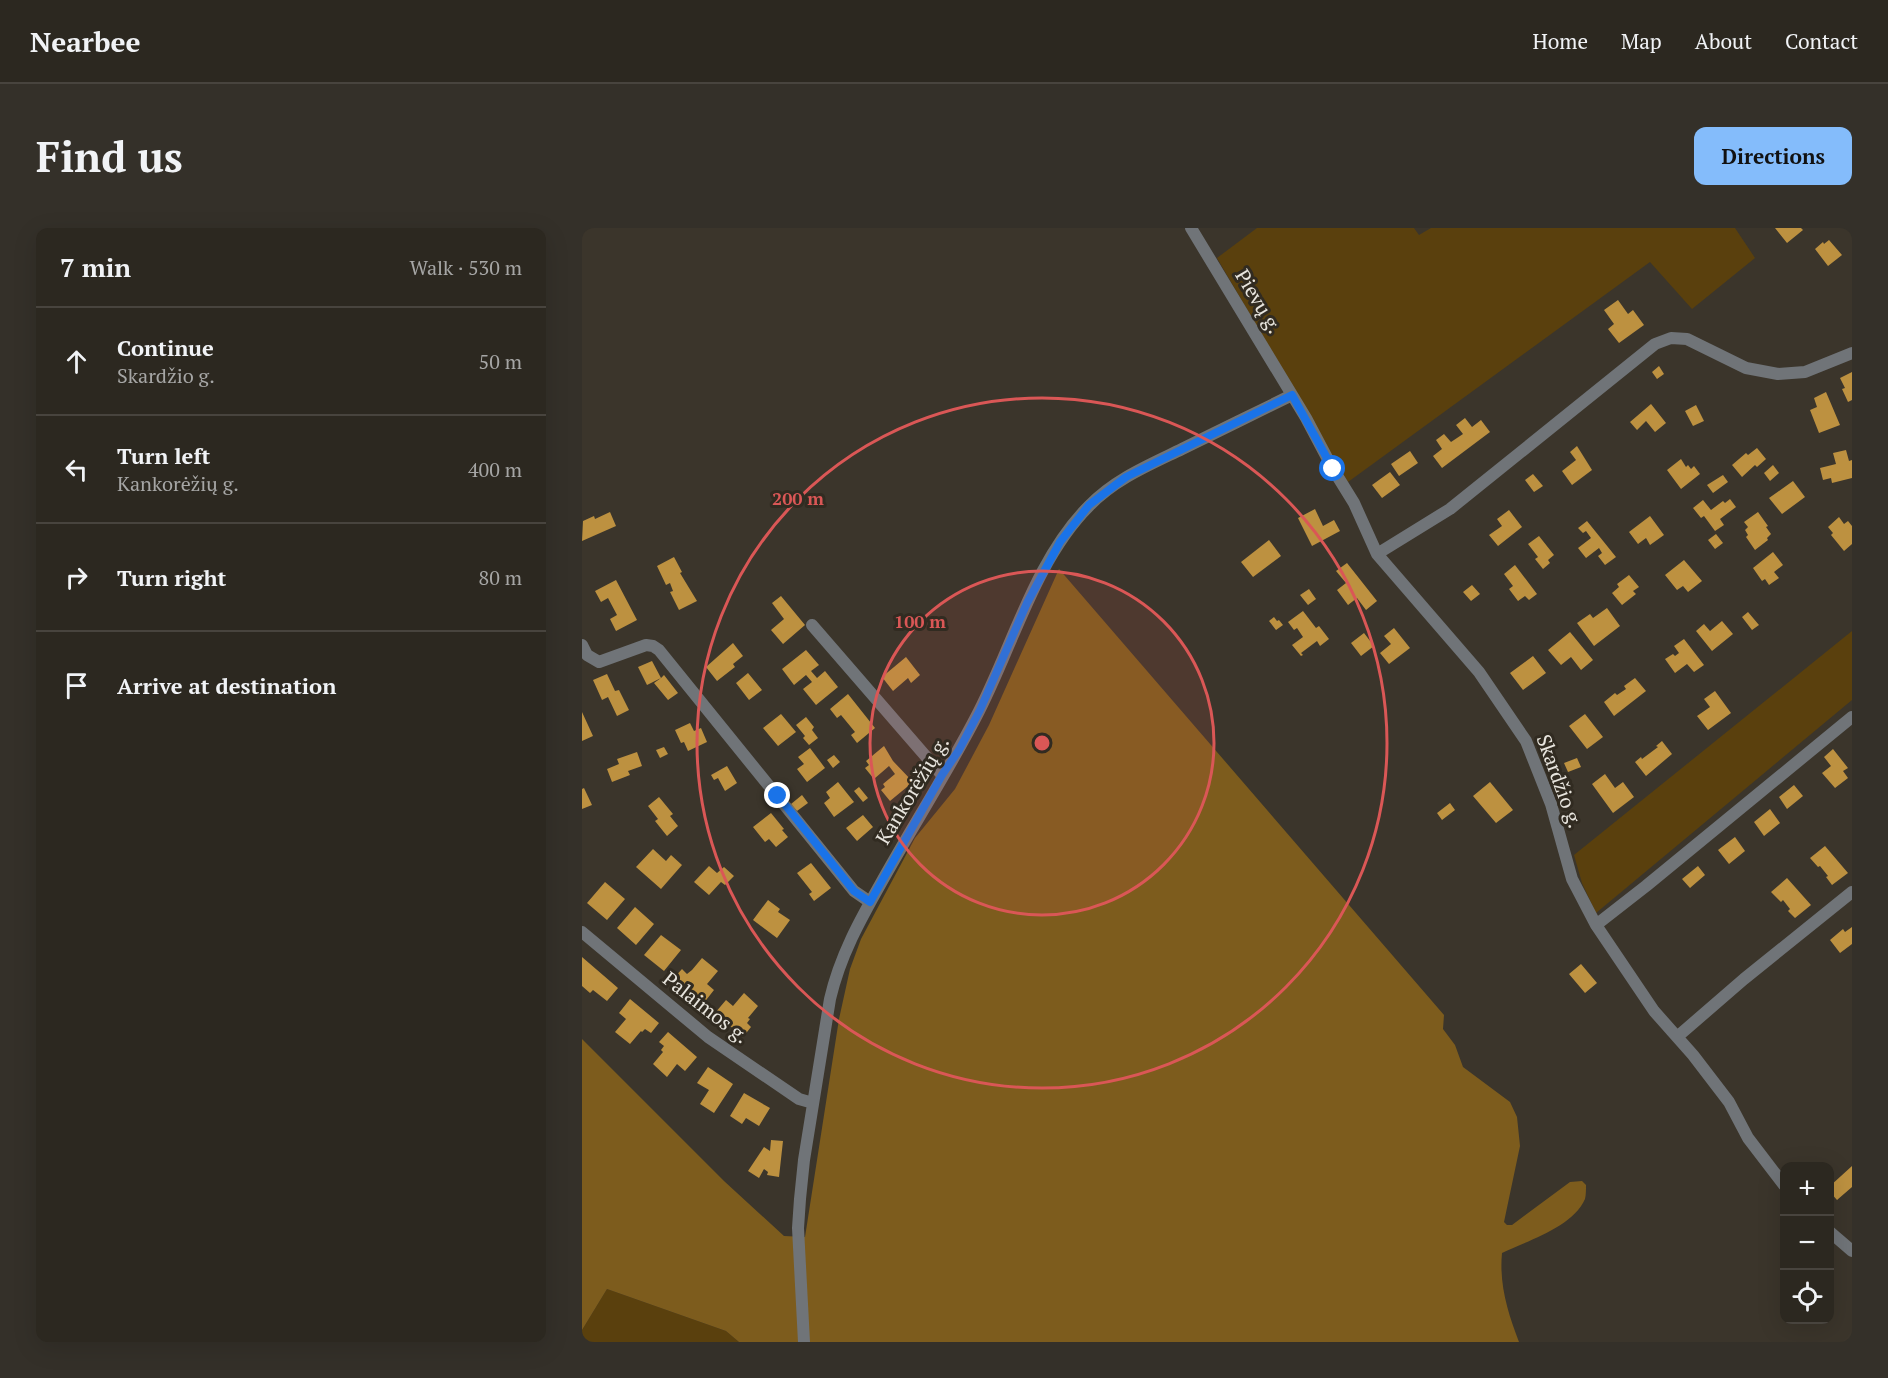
<!DOCTYPE html>
<html lang="en">
<head>
<meta charset="utf-8">
<style>
  :root { --surface:#2c2820; --page:#343029; --text:#f1f3f6; --muted:#a6a6a5; --line:#48443e; --accent:#84bcfb }
  body { margin:0; font-family:"PT Serif",serif; background:var(--page); color:var(--text) }
  .controls { position:absolute; right:18px; bottom:18px; display:grid; overflow:hidden; border-radius:12px; box-shadow:0 6px 24px #0002 }
  .controls button { width:54px; height:54px; display:grid; place-items:center; padding:0; border:0; border-bottom:2px solid var(--line); background:var(--surface); color:var(--text); font:30px sans-serif }
  .stop { position:absolute; width:18px; height:18px; margin:-14px; border:4px solid #1a73e8; border-radius:50%; background:#fff }
  .stop.end { background:#1a73e8; border-color:#fff; box-shadow:0 2px 6px #0008 }
  .list { margin:0; padding:0; list-style:none }
  h2 { display:flex; justify-content:space-between; align-items:center; height:78px; margin:0; padding:0 24px; font-size:26px }
  h2 small { font-size:20px; font-weight:400; color:var(--muted) }
  .list li { display:grid; grid-template-columns:39px 1fr auto; gap:18px; align-items:center; box-sizing:border-box; height:108px; padding:0 24px; border-top:2px solid var(--line) }
  .list b { display:block; font-size:22px; white-space:nowrap }
  .list p { margin:0; font-size:20px; white-space:nowrap; color:var(--muted) }
  .list em { font-size:20px; font-style:normal; color:var(--muted) }
  .icon { flex:none; width:33px; height:33px; fill:none; stroke:currentColor; stroke-width:2; stroke-linecap:round; stroke-linejoin:round }
  .map { position:relative; flex:none; width:1270px; height:1114px; overflow:hidden; border-radius:12px }
  header { display:flex; align-items:center; gap:36px; box-sizing:border-box; height:84px; padding:0 30px; background:var(--surface); border-bottom:2px solid var(--line) }
  header strong { font-size:28px }
  nav { display:flex; gap:33px; margin-inline-start:auto; font-size:21px }
  .intro { display:flex; align-items:center; justify-content:space-between; box-sizing:border-box; height:144px; padding:0 36px }
  h1 { margin:0; font-size:42px }
  .button { padding:15px 27px; border-radius:12px; background:var(--accent); color:#111; font-size:21px; font-weight:700 }
  main { display:flex; gap:36px; padding:0 36px }
  aside { flex:1; background:var(--surface); border-radius:12px; box-shadow:0 6px 24px #0002 }
  .map>svg:first-child { display:block }
  .green { fill:#5a400d }
  .forest { fill:#7d5c1d }
  .building { fill:#bd9140 }
  .lines { fill:none; stroke-linecap:round; stroke-linejoin:round }
  .minor { stroke:#707478; stroke-width:12 }
  .route { stroke:#1a73e8; stroke-width:8 }
  .ring { fill:none; stroke:#da5756; stroke-width:3 }
  .labels { text-anchor:middle; dominant-baseline:central; stroke-width:6; stroke-linejoin:round; paint-order:stroke }
  .street-label { font-size:20px; fill:#e8e5de; stroke:#312b21 }
  .centre { fill:#da5756; stroke:#312b21; stroke-width:3 }
  .ring-label { font-size:18px; text-anchor:middle; font-weight:bold; fill:#da5756; stroke:#312b21; stroke-width:6; stroke-linejoin:round; paint-order:stroke }
</style>
</head>
<body>
<header>
<strong>Nearbee</strong>
<nav><a>Home</a><a>Map</a><a>About</a><a>Contact</a></nav>
</header>
<div class="intro"><h1>Find us</h1><a class="button">Directions</a></div>
<main>
<aside>
<h2>7 min<small>Walk · 530 m</small></h2>
<ul class="list">
<li><svg class="icon" aria-label="ahead" viewBox="0 0 24 24"><path d="M12 20V5M6 11l6-6 6 6"/></svg><div><b>Continue</b><p>Skardžio g.</p></div><em>50 m</em></li>
<li><svg class="icon" aria-label="left" viewBox="0 0 24 24"><path d="M17 20v-9H6M10 6l-5 5 5 5"/></svg><div><b>Turn left</b><p>Kankorėžių g.</p></div><em>400 m</em></li>
<li><svg class="icon" aria-label="right" viewBox="0 0 24 24"><path d="M7 20v-9h11M14 6l5 5-5 5"/></svg><div><b>Turn right</b></div><em>80 m</em></li>
<li><svg class="icon" aria-label="arrive" viewBox="0 0 24 24"><path d="M6 21V4h12l-3 4 3 4H6"/></svg><div><b>Arrive at destination</b></div></li>
</ul>
</aside>
<div class="map">
<svg width="1270" height="1114" viewBox="0 0 1270 1114">
  <rect width="100%" height="100%" fill="#3b352b"/>
  <!-- green -->
  <path class="green" d="M675 0H832L837 7 849 0H1153L1173 30 1110 81 1068 34 766 254 635 30Z
    M1270 403V472L1014 685 1000 655 992 627Z
    M25 1061 144 1103 157 1114H0V1102Z"/>
  <!-- forest -->
  <path class="forest" d="M477 341 862 787 861 801 873 817 881 839 928 874 935 889 938 918 922 994 925 997H930L988 954 1000 953 1004 957C1004 961 1004 967 1003 971 991 999 945 1013 920 1025 917 1057 926 1085 937 1114H157L144 1103 25 1061 0 1102V811L142 953 202 1008 223 1009 257 791 268 741 279 711 333 610 373 561 407 497Z"/>
  <!-- building -->
  <path class="building" d="M1193 0H1219L1221 2 1205 15Z
    M1247 12 1260 27 1246 38 1233 21 1241 14 1242 16Z
    M1036 72 1046 86 1051 82 1062 97 1037 115 1026 101 1032 96 1022 82Z
    M1077 138 1082 146 1075 151 1070 144Z
    M1270 144V172L1266 174 1260 161 1263 160 1258 150Z
    M1244 164 1258 197 1237 205 1228 182 1235 179 1232 170Z
    M1069 176 1084 195 1073 204 1064 193 1055 202 1048 194Z
    M1114 177 1122 193 1111 198 1103 183Z
    M883 190 890 199 899 192 908 204 860 240 851 228 860 221 854 212 862 206 869 214 881 206 874 197Z
    M995 218 1010 242 990 257 980 243 994 232 988 224Z
    M1175 220 1184 231 1175 239 1173 237 1160 249 1150 237 1164 225 1166 227Z
    M1264 222 1267 233 1270 232V250L1250 255 1249 250 1241 252 1238 240 1254 236 1251 225Z
    M828 223 836 235 817 248 809 236Z
    M1099 231 1104 239 1106 237 1109 241 1112 238 1118 246 1099 261 1085 242Z
    M1191 237 1197 245 1188 253 1182 245Z
    M808 244 818 257 800 270 790 257Z
    M951 246 961 258 952 264 943 252Z
    M1141 247 1146 254 1131 265 1125 257Z
    M1211 253 1223 269 1200 286 1187 270Z
    M1148 271 1154 279 1138 291 1142 297 1133 303 1122 288 1119 290 1111 280 1121 272 1129 282 1141 273 1143 275Z
    M733 281 741 298 752 292 758 303 730 318 716 290Z
    M927 282 940 299 916 318 907 307 920 298 915 291Z
    M28 284 34 298 0 313 1 293 12 288 13 291Z
    M1176 284 1186 298 1184 299 1189 306 1185 310 1186 312 1173 322 1164 309 1166 307 1163 302 1166 299 1162 294Z
    M1068 288 1082 307 1068 317 1064 310 1056 316 1047 304Z
    M1257 289 1262 296 1266 293 1270 298V316L1262 323 1249 307 1251 305 1246 299Z
    M1005 293 1034 329 1023 337 1016 328 1020 325 1017 320 1004 330 996 320 1009 310 1004 303 1001 305 996 300Z
    M1134 306 1141 315 1133 321 1126 312Z
    M957 308 972 327 966 332 968 335 961 341 953 331 956 329 946 316Z
    M687 312 699 328 671 349 659 334Z
    M1191 324 1201 337 1192 344 1197 350 1187 357 1183 351 1180 353 1171 340Z
    M92 329 100 344 98 345 115 373 97 382 88 364 91 363 88 355 84 357 75 338Z
    M1102 332 1120 353 1106 364 1101 358 1095 362 1083 347Z
    M765 335 795 373 784 382 775 370 766 377 755 362 764 355 754 343Z
    M933 337 955 366 947 372 943 368 936 373 927 361 931 358 922 346Z
    M1047 347 1057 359 1051 363 1054 366 1040 377 1030 365 1037 359 1035 356Z
    M34 352 55 392 34 403 28 391 35 387 26 370 19 374 13 363Z
    M890 357 898 366 889 373 881 364Z
    M727 361 734 371 726 377 718 367Z
    M199 368 223 397 201 416 189 402 202 391 190 375Z
    M1025 380 1038 398 1012 418 995 395 1008 386 1011 390Z
    M721 383 734 400 737 398 747 411 738 418 735 413 719 425 721 427 719 428 710 417 721 409 715 400 712 402 706 394Z
    M1166 384 1177 397 1170 402 1160 389Z
    M692 389 695 393 697 392 701 397 694 402 687 393Z
    M1140 393 1151 406 1130 423 1114 403 1122 396 1128 403Z
    M812 400 828 420 807 436 798 425 809 416 802 408Z
    M988 404 1011 432 999 442 989 429 979 437 966 422Z
    M782 405 792 418 779 428 769 415Z
    M1102 411 1122 437 1112 444 1105 436 1093 445 1083 431 1091 426 1093 428 1097 425 1092 418Z
    M151 415 161 428 151 436 153 439 135 453 124 439Z
    M224 422 237 437 229 443 235 450 243 443 256 459 234 477 221 461 230 454 224 447 212 457 200 441Z
    M951 428 964 445 941 462 928 445Z
    M324 429 338 447 329 455 326 450 311 463 300 449Z
    M70 433 79 450 82 447 96 465 86 472 72 455 79 450 65 457 56 439Z
    M166 445 180 462 167 472 154 455Z
    M25 446 33 463 37 462 47 482 35 488 26 469 20 472 11 452Z
    M1053 450 1064 463 1032 488 1022 474 1033 465 1035 467 1044 461 1042 458Z
    M1133 463 1149 485 1126 502 1115 488 1128 479 1122 471Z
    M266 466 293 500 275 515 269 507 273 504 259 487 255 490 248 481Z
    M0 484 11 508 0 513Z
    M199 486 214 504 196 518 181 500Z
    M1003 486 1021 509 1005 521 987 498Z
    M224 489 232 499 230 502 236 510 227 517 221 510 223 508 214 497Z
    M108 495 112 503 119 500 125 514 106 523 102 514 99 515 93 502Z
    M1080 513 1090 526 1064 548 1053 534 1059 529 1060 531 1076 519 1074 518Z
    M302 518 311 533 331 554 308 573 299 562 303 559 301 556 313 546 307 538 292 551 283 540 287 537 284 533Z
    M82 519 86 526 78 530 74 522Z
    M228 520 243 540 225 554 215 541 222 536 216 529Z
    M1251 521 1266 540 1261 543 1266 550 1253 560 1240 545 1249 538 1242 529Z
    M55 524 60 538 46 543 48 547 30 554 25 541 37 536 35 531Z
    M252 527 258 534 251 540 245 532Z
    M995 530 999 539 986 544 982 535Z
    M145 538 155 555 143 563 136 550 132 552 129 547Z
    M1023 546 1033 560 1041 554 1052 569 1031 585 1010 556Z
    M256 554 272 574 252 589 242 575 248 570 244 564Z
    M908 554 931 582 914 595 891 568Z
    M1212 557 1221 568 1205 581 1197 569Z
    M277 559 286 570 281 574 272 563Z
    M2 560 10 577 0 581V561Z
    M220 567 226 575 215 583 209 576Z
    M77 569 91 586 88 588 96 598 85 608 73 593 76 591 66 578Z
    M868 575 873 582 860 592 855 585Z
    M1188 581 1198 595 1182 608 1172 594Z
    M189 585 202 601 200 602 206 609 194 619 187 611 183 614 171 599Z
    M281 587 291 599 275 613 264 600Z
    M1153 609 1163 623 1147 636 1136 622Z
    M1243 618 1266 645 1250 657 1244 649 1246 648 1238 638 1236 639 1228 630Z
    M71 621 84 633 89 627 100 637 79 661 54 639Z
    M229 635 249 660 232 673 227 666 230 664 215 645Z
    M127 638 135 645 142 639 152 648 143 657 139 654 127 667 112 654Z
    M1116 638 1123 647 1108 660 1100 651Z
    M1205 650 1229 677 1213 690 1206 683 1208 681 1201 672 1199 674 1189 664Z
    M23 654 43 671 25 692 5 675Z
    M186 672 198 681 196 684 208 692 195 710 171 692Z
    M53 679 72 696 54 717 35 700Z
    M1270 699V716L1258 725 1248 712 1261 701 1263 704Z
    M79 707 99 722 82 743 62 727Z
    M0 729 36 760 25 773 11 762 8 765 0 758Z
    M120 730 136 743 125 756 132 762 121 776 91 751 100 741 105 746 110 742Z
    M999 736 1015 755 1003 765 987 746Z
    M162 765 176 778 166 790 168 791 165 795 169 799 161 809 133 785 144 772 151 778Z
    M48 771 77 795 69 805 63 801 60 804 59 803 48 816 33 804 44 791 37 785Z
    M86 804 115 829 103 843 95 836 85 849 71 836 81 824 79 822 82 818 77 814Z
    M126 839 151 856 132 885 118 876 127 862 115 855Z
    M162 865 188 880 177 898 164 890 160 896 148 888Z
    M189 912 201 913 197 949 185 947 186 944 182 941 177 950 166 943 182 919 188 923Z
    M1270 938V959L1255 972 1248 964V958Z"/>
  <g class="lines">
    <!-- minor -->
    <path class="minor" d="M609 0 724 190 751 241 772 275 795 326 897 444 944 513 969 576 990 651 1014 697 1072 783 1111 827 1147 874 1166 910 1202 957
      M795 326 868 281 1073 116 1089 110 1105 111 1164 140 1196 146 1223 144 1270 125
      M230 397 360 547
      M0 417 5 427 17 434 64 417 71 418 77 422 272 663 288 674
      M1014 697 1064 658 1270 489
      M0 704 126 809 217 871 231 875
      M1095 809 1162 751 1270 664
      M1248 1004 1270 1023
      M222 1114 216 1000 218 971 222 932 248 771C258 728 278 692 299 655 330 599 365 545 394 489 430 421 452 333 507 278 533 251 567 237 600 221 637 203 673 185 710 167"/>
  </g>
  <g class="lines">
    <!-- route -->
    <path class="route" d="M196 568 272 663 288 674 360 547 377 522 398 482 445 375 478 314 507 277 544 249 710 167 751 241"/>
  </g>
  <!-- distance rings -->
  <circle cx="460" cy="515" r="172" fill="#da5756" fill-opacity=".12"/>
  <g class="ring">
    <circle cx="460" cy="515" r="172"/>
    <circle cx="460" cy="515" r="345"/>
  </g>
  <g class="labels">
    <!-- street labels -->
    <g class="street-label">
      <text transform="translate(677 73) rotate(59)">Pievų g.</text>
      <text transform="translate(978 553) rotate(70)">Skardžio g.</text>
      <text transform="translate(330 562) rotate(-59)">Kankorėžių g.</text>
      <text transform="translate(124 779) rotate(38)">Palaimos g.</text>
    </g>
  </g>
  <circle cx="460" cy="515" r="9" class="centre"/>
  <g class="ring-label">
    <text x="216" y="277">200 m</text>
    <text x="338" y="400">100 m</text>
  </g>
</svg>
<div class="controls">
<button>+</button>
<button>−</button>
<button><svg class="icon" aria-label="locate" viewBox="0 0 24 24"><circle cx="12" cy="12" r="6"/><path d="M12 2v4M12 18v4M2 12h4M18 12h4"/></svg></button>
</div>
<div class="stop" style="left:751px;top:241px"></div>
<div class="stop end" style="left:196px;top:568px"></div>
</div>
</main>
</body>
</html>
